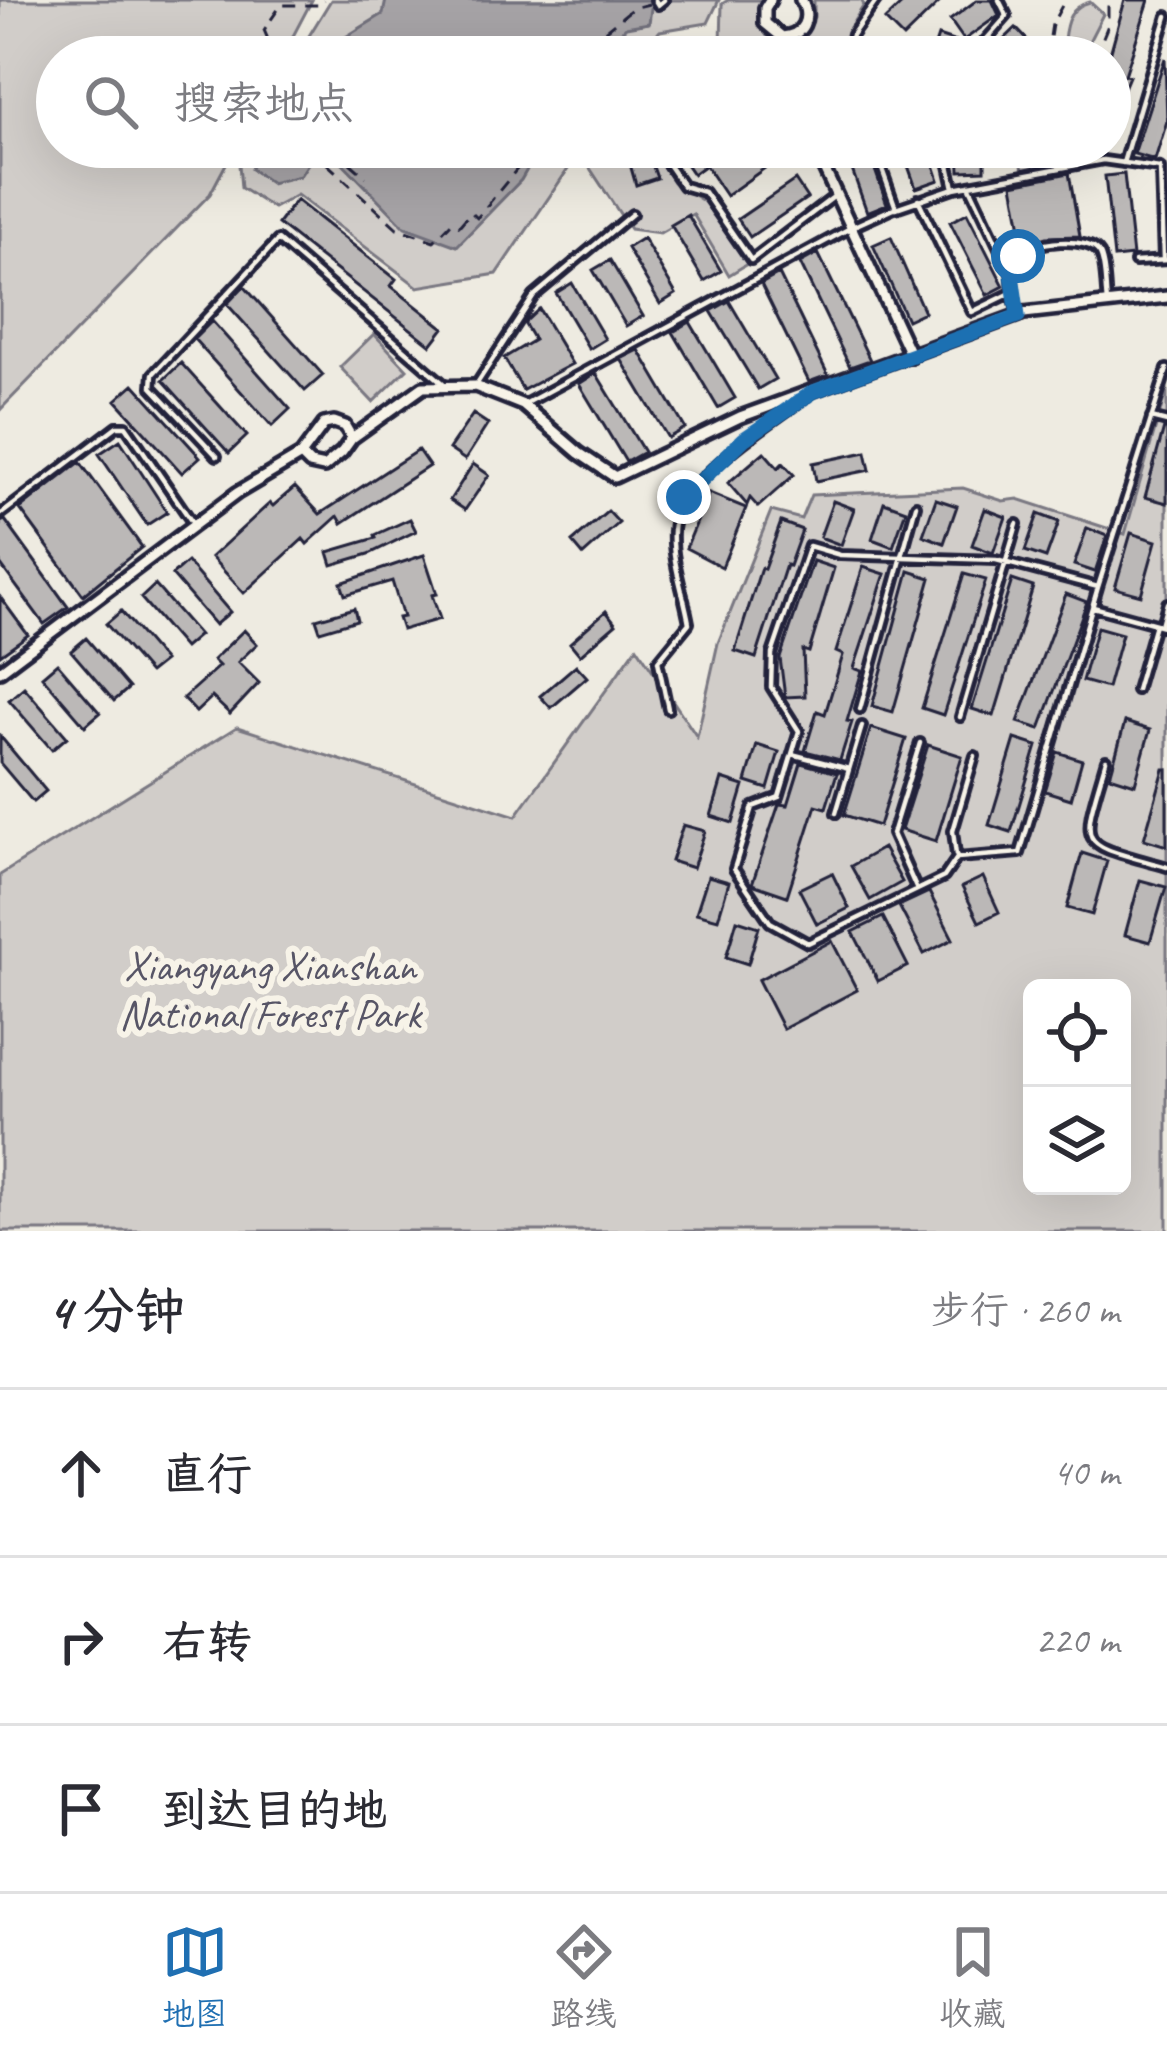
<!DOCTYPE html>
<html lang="zh">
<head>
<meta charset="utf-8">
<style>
  :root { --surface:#fff; --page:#f7f7f7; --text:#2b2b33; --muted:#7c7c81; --line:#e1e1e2; --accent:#1f6fb2 }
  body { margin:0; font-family:Caveat,"LXGW WenKai TC",sans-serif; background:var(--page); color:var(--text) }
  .controls { position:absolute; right:36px; bottom:36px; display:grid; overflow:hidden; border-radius:18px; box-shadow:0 12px 48px #0002 }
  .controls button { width:108px; height:108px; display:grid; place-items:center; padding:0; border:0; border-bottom:3px solid var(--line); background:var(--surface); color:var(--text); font:60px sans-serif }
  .stop { position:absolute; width:36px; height:36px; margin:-27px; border:9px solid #1f6fb2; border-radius:50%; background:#fff }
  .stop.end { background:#1f6fb2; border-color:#fff; box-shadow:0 3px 12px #0008 }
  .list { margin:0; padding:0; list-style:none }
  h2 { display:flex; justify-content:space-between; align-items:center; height:156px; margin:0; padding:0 48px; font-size:51px }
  h2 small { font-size:39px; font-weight:400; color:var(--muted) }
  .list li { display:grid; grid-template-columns:78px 1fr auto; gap:36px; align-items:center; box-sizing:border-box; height:168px; padding:0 48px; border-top:3px solid var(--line) }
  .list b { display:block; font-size:45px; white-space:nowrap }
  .list em { font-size:39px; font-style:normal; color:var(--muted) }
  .icon { flex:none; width:66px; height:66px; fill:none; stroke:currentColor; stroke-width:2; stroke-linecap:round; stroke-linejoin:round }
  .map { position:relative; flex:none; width:1167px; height:1231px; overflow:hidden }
  .search { position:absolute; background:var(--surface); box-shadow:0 12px 48px #0002; left:36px; right:36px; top:36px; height:132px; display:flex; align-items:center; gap:30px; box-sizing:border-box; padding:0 42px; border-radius:66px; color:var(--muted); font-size:45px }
  .sheet { height:660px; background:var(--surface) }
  nav { display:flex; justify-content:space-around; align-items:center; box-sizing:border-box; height:168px; border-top:3px solid var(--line); background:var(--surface); font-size:33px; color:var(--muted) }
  nav a { display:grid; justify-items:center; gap:6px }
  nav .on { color:var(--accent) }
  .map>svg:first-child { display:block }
  .green { fill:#d1cdc9; stroke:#7a7882; stroke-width:3; fill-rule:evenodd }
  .water { fill:#a6a3a6; stroke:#716f7b; stroke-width:3 }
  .building { fill:#bbb8b7; stroke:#22223b; stroke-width:3 }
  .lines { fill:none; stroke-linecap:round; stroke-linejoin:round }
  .service-casing { stroke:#22223b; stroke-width:14 }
  .minor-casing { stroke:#22223b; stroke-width:18 }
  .path { stroke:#22223b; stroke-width:3; stroke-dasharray:12 9; stroke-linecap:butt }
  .service { stroke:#f7f3e8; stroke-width:4.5 }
  .minor { stroke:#f7f3e8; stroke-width:9 }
  .route { stroke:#1f6fb2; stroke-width:15 }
  .labels { text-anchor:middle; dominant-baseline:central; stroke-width:12; stroke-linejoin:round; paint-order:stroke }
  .park-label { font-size:42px; fill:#575566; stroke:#f7f3e8 }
</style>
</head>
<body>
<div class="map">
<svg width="1167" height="1231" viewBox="0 0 1167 1231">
  <rect width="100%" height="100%" fill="#eeebe1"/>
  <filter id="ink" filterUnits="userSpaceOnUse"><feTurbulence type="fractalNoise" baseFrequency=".00833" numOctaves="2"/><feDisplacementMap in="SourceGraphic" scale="24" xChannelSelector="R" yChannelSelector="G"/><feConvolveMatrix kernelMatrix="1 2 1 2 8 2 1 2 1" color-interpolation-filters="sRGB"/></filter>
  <g filter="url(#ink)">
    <!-- green -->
    <path class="green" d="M0 0H312L282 57H57V147H235L210 194 0 410Z
      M331 0H719L708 23 660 31 637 57H296Z
      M728 0H764L760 25 767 36 777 41 776 57 721 44 722 4Z
      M814 0H861L864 5 847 32 840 56 798 57 796 45 814 17Z
      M1090 2 1103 14 1081 57H1061L1069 45 1064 40C1066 21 1070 7 1090 2Z
      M246 147H583L497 274 418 287 297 195 273 208 241 188 239 164Z
      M588 147H650L673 182 708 204 747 264 729 275 693 214 660 233 630 229 582 156Z
      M1018 147H1064L1065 167 1024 175Z
      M374 334 407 369 373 402 340 367Z
      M1167 388V1231H0V875L237 727 516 816 637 647 697 737 718 643 771 511 801 519 811 495 963 488 1003 501 1018 499 1125 534ZM1032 988H1122V1186H1032Z"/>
    <!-- water -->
    <path class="water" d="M386 0H651L652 1 649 23 626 27 596 57H313L383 14Z
      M257 147H540L521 180 457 246 405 227 335 155 311 159 300 176 271 183 251 169Z"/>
    <!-- building -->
    <path class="building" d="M906 0H942L903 38 885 20Z
      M977 0H992L999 15 964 40 950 20Z
      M1125 0H1149L1125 75 1129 76 1112 117 1110 54Z
      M1016 28 1033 46 1022 57H986Z
      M938 36 962 44 957 57H931Z
      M1165 58 1167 121 1155 160 1134 154Z
      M625 147H646L657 178 636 185Z
      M691 147H777L783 155 726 196 705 165 693 174 680 155Z
      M844 147H867L887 204 867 212Z
      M928 147 939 180 916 188 902 149Z
      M959 147H980V152H985V170L960 171Z
      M1069 173 1080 236 1046 237 1024 244 1013 184Z
      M1124 174 1133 256 1114 258 1105 176Z
      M795 180 807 198 750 237 738 219Z
      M296 200 396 279 391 286 444 328 431 345 278 224Z
      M967 213 1004 286 987 295 950 222Z
      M688 215 721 271 704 281 671 225Z
      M891 237 924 312 907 320 873 245Z
      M643 238 676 294 660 304 627 248Z
      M818 253 870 360 867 361 850 367 800 263Z
      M610 260 643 316 626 326 593 270Z
      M779 274 828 375 809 382 761 284Z
      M572 283 605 339 589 349 556 293Z
      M244 286 323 375 305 391 227 304Z
      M729 301 775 379 758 389 711 311Z
      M539 309 572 364 523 390 504 358 534 340 524 323Z
      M212 321 290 409 272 426 194 339Z
      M690 322 735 398 718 408 673 332Z
      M639 350 685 428 668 438 621 359Z
      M181 363 247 436 229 453 163 380Z
      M596 373 644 452 626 462 579 384Z
      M134 384 200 457 182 473 116 400Z
      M473 414 488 424 465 460 449 449Z
      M1164 428 1167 429V503L1145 497Z
      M120 440 167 512 147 525 99 454Z
      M418 450 429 466 342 523 338 516 307 544 303 539 244 593 211 557 270 503 273 506 295 487 320 514Z
      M764 452 778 468 783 463 794 475 758 507 750 498 747 505 728 483Z
      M866 452 870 470 816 481 813 463Z
      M80 462 142 547 83 595 20 509Z
      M473 464 489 475 465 510 450 500Z
      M709 493 746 508 722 567 686 548Z
      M936 499 957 506 944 543 923 535Z
      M833 501 854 509 841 545 820 537Z
      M884 502 906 510 893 547 872 539Z
      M985 509 1006 517 993 553 972 545Z
      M608 511 619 523 583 555 572 542Z
      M1038 514 1059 522 1046 558 1025 551Z
      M410 519 416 531 369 554 332 565 328 552 376 538 375 535Z
      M5 520 68 607 44 624 0 564V522Z
      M781 522 802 530 789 566 786 565 756 658 735 651 761 568 764 569Z
      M1087 528 1107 536 1095 572 1074 565Z
      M1131 533 1156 541 1141 595 1115 588Z
      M424 555 437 594 432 595 440 619 402 630 398 618 403 617 392 581 345 595 341 583Z
      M813 561 834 568 809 652 803 650 805 696 785 697 780 658Z
      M187 562 230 612 215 625 172 575Z
      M863 567 885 574 854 668 862 671 847 721 852 722 840 760 805 751 817 711 825 714 843 655 836 652Z
      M909 571 931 578 893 712 872 706Z
      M964 574 986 580 943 715 922 708Z
      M1012 580 1033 587 994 716 972 709Z
      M155 585 199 635 184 648 141 598Z
      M1066 594 1087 602 1040 729 1018 722Z
      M0 597 28 635 0 655Z
      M354 608 357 620 320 631 316 619Z
      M121 611 164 661 149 673 106 624Z
      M606 611 616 624 580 655 570 643Z
      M1097 627 1122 634 1107 688 1082 681Z
      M244 630 257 644 238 662 259 683 230 714 212 697 196 712 183 698 219 666 213 660Z
      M86 638 129 688 114 701 71 651Z
      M57 663 100 713 85 726 42 676Z
      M576 665 587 677 551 708 540 696Z
      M24 687 67 737 52 750 9 700Z
      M1125 722 1150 730 1135 784 1110 776Z
      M871 728 906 739 879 826 844 815Z
      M0 736 46 791 33 802 0 763Z
      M1015 739 1037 746 1011 832 989 825Z
      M757 745 779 752 768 789 746 782Z
      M928 745 962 756 936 841 901 830Z
      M1057 752 1082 760 1071 799 1045 791Z
      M801 763 837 773 826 808 816 805 787 896 752 884 779 804 788 805Z
      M1164 769H1167V846L1144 839Z
      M722 779 744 786 733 823 711 816Z
      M683 825 705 831 693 868 671 861Z
      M883 848 902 882 870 900 851 866Z
      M1082 853 1107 861 1092 915 1067 908Z
      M832 873 849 908 817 924 799 889Z
      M708 876 729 882 718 919 696 913Z
      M983 877 999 912 979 922 962 887Z
      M1140 880 1166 887 1150 942 1125 935Z
      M929 892 953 939 924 954 899 906Z
      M883 917 908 966 878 981 853 932Z
      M737 920 759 927 748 964 726 957Z
      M832 941 857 990 783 1029 758 980Z"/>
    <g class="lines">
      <!-- service casing -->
      <g class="service-casing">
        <path id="service" d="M655 0 658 5 664 0
          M845 57 852 35 877 0
          M971 57 1007 16 999 0
          M656 147 683 186 704 192 751 260 836 195
          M801 147 815 156
          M874 147 896 208 954 188 1103 160 1160 168 1163 259
          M945 147 954 188
          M1123 163 1167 16
          M918 199 972 312 1013 292 1012 275 969 185
          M1135 262 1167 260
          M1013 273C1013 271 1018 257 1019 255 1031 241 1090 235 1100 254 1106 266 1105 288 1107 302
          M1013 292 1018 316
          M476 385 534 296 632 214
          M523 405 852 227 894 208
          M1151 418 1167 422
          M217 456 152 387 153 374 278 240 443 383
          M0 515 117 426H126L194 525
          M809 546 840 555 996 560 1098 587 1020 853 957 858 944 877 808 943 770 922 734 869 753 807 779 797 799 731 771 687 772 654Z
          M1098 587 1167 369
          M1093 607 1167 627
          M1161 625 1167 603
          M1136 690 1155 624
          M668 709 658 661 689 623C684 594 671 559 673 531 675 481 772 424 808 395
          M860 709 916 505
          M960 717 1017 524
          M792 754 849 769
          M1106 760C1079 852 1076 841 1167 867
          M836 813 862 726
          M956 855 953 831 975 756
          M917 890 892 834 920 743"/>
      </g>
      <!-- minor casing -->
      <g class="minor-casing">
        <path id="minor" d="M770 0 765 8V23L782 37C803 36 812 18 801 0
          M781 57 782 37
          M814 147 911 356
          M334 422 345 426 352 438 342 452 324 467 310 464 301 455 324 424Z
          M352 438 423 387 475 386 523 405 579 453 615 477 740 417 1024 313 1167 297
          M0 671 237 493 301 455"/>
      </g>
      <!-- path -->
      <path class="path" d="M270 57 273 51 264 30 281 5H321L323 0
        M572 57 633 8 649 4
        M1047 57 1052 24 1065 0
        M1095 57 1108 25V0
        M314 147 325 162 397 228 434 241 452 222 459 226 471 212 477 218 535 147
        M1018 147 1022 168
        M1064 147 1065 160
        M350 163 366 177"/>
      <!-- service -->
      <use href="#service" class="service"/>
      <!-- minor -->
      <use href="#minor" class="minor"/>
    </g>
  </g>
  <g class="lines" filter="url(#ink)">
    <!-- route -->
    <path class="route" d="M684 497 744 439 813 392 1018 316 1012 275 1018 256"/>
  </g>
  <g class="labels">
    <!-- park labels -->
    <g class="park-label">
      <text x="270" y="966">Xiangyang Xianshan<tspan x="270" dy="48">National Forest Park</tspan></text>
    </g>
  </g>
</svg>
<div class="controls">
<button><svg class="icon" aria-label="locate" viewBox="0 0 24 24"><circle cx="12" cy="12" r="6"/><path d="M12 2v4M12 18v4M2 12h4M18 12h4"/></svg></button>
<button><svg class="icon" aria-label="layers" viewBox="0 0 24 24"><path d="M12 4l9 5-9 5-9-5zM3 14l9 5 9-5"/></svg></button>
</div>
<div class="stop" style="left:1018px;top:256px"></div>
<div class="stop end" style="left:684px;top:497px"></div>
<div class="search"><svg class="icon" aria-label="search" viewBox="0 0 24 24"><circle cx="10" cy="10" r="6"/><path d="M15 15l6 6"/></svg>搜索地点</div>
</div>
<section class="sheet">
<h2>4 分钟<small>步行 · 260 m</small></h2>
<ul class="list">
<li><svg class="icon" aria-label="ahead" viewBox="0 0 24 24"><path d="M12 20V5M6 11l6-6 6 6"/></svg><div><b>直行</b></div><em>40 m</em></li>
<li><svg class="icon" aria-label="right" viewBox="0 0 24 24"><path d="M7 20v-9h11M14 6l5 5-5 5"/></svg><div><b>右转</b></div><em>220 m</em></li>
<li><svg class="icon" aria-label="arrive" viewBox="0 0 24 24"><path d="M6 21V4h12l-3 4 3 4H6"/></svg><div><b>到达目的地</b></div></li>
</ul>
</section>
<nav>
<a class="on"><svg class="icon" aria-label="map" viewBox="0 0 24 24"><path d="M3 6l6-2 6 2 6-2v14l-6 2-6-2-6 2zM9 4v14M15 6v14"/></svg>地图</a>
<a><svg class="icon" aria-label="directions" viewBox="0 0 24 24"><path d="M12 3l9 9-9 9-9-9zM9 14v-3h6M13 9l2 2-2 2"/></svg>路线</a>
<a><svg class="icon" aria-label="saved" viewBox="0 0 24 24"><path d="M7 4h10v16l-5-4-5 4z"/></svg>收藏</a>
</nav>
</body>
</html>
